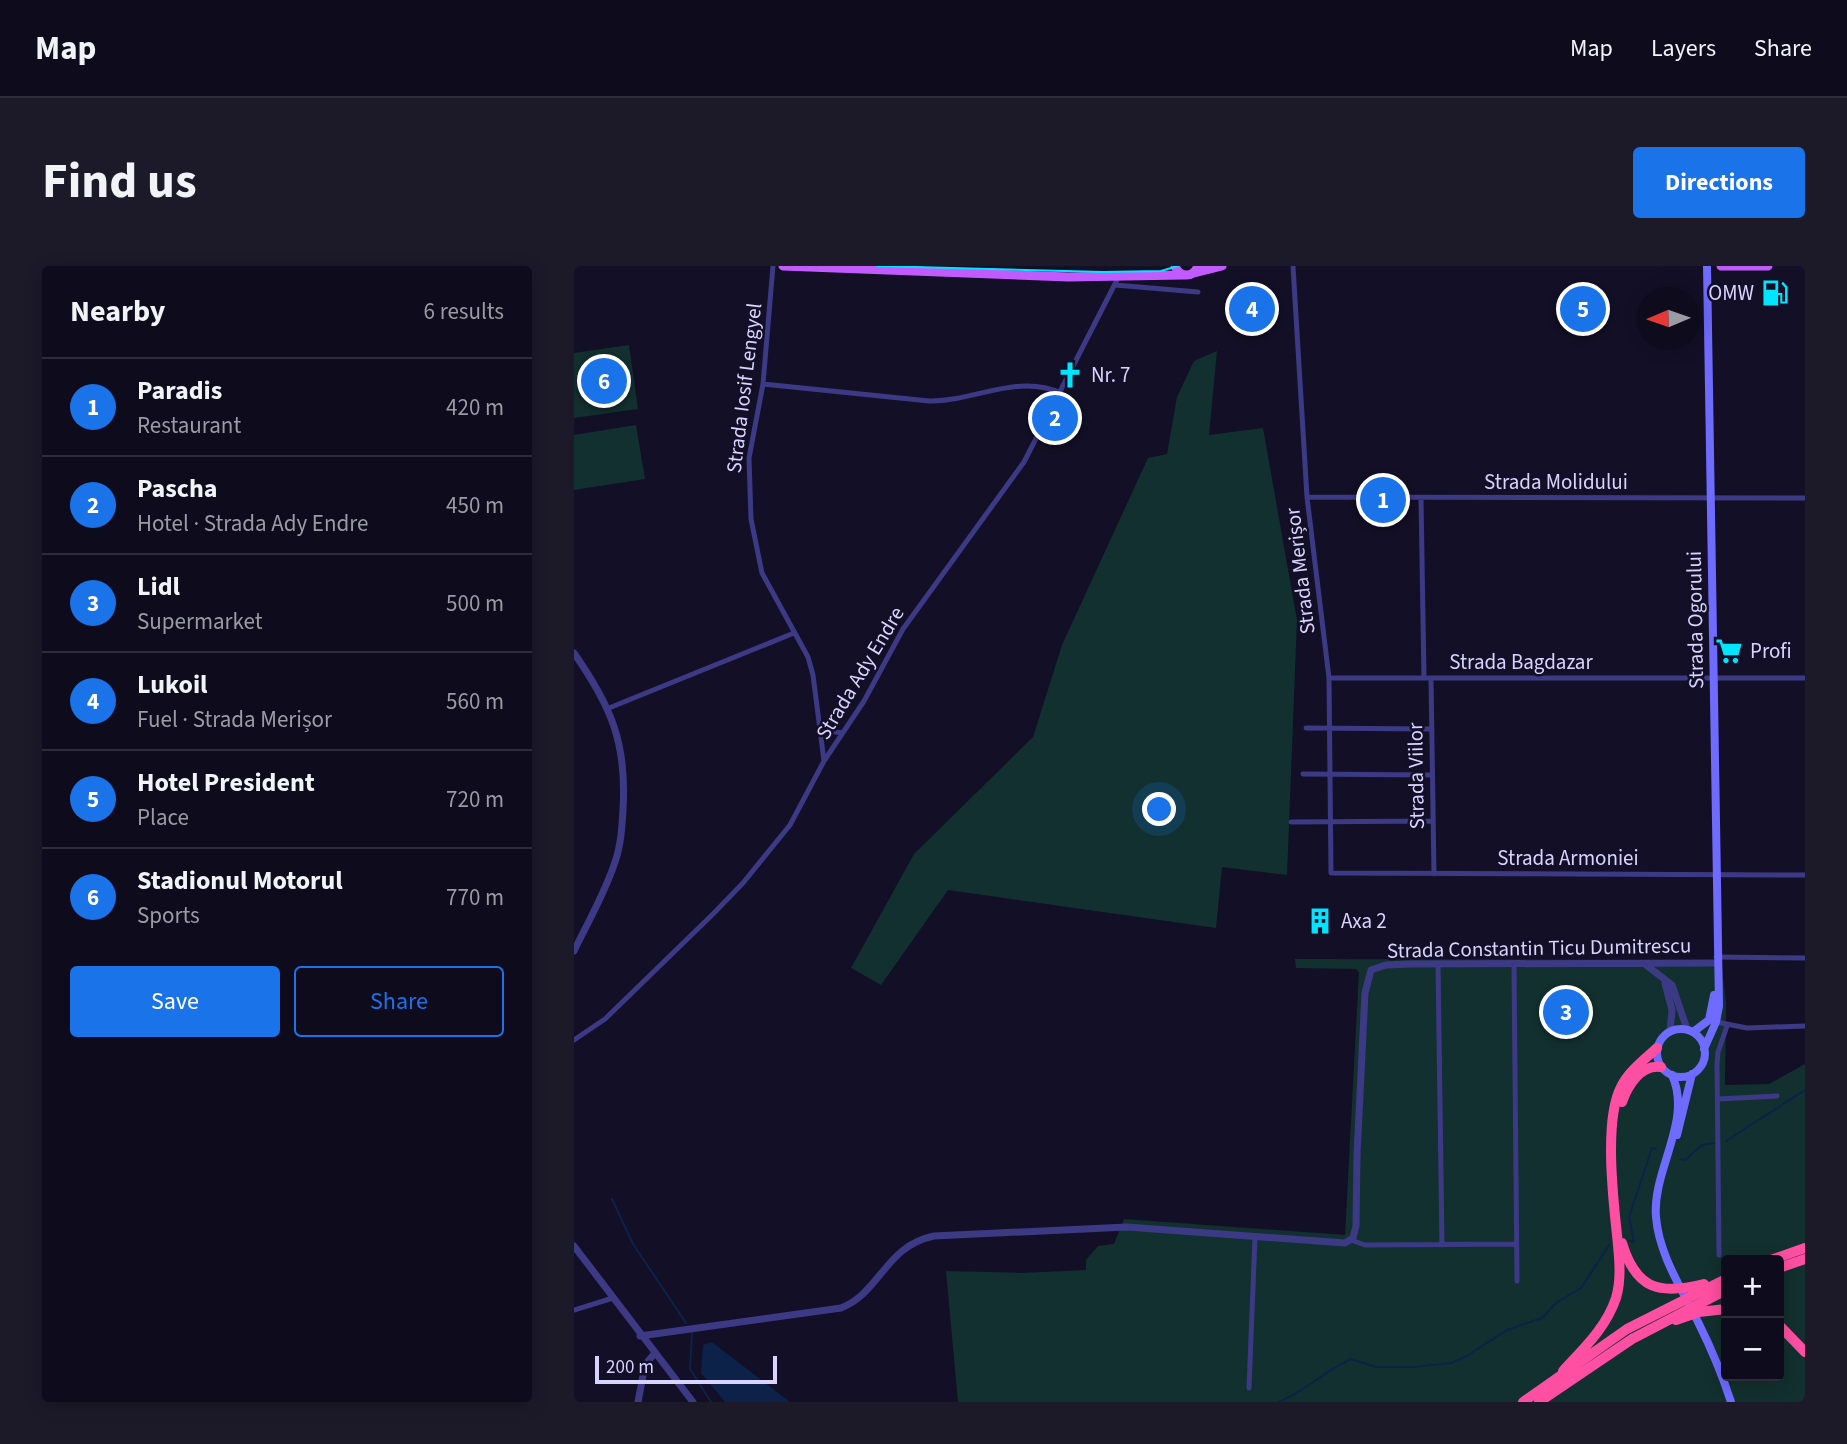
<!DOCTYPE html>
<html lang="en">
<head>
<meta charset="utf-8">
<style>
  :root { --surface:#0e0b1c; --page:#1c1929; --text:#f1f3f6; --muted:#9b9ba3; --line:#2e2b3b; --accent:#1a73e8 }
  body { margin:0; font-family:"Source Sans 3",sans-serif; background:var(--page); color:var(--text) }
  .controls { position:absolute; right:21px; bottom:21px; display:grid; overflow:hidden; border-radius:7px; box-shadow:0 4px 18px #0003 }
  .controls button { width:63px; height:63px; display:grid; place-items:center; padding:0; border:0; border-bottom:2px solid var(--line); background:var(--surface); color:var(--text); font:35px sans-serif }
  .compass { position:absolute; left:1063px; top:21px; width:63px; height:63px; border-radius:50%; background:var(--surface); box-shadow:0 4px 18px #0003; rotate:268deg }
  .scale { position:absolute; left:21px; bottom:18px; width:182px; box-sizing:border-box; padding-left:7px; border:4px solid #d9d4ff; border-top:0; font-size:19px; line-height:24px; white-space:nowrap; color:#d9d4ff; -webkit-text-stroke:5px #130f26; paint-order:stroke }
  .you { position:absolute; left:586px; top:544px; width:24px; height:24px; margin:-18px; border:5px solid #fff; border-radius:50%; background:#1a73e8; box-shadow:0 0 0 10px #1a73e833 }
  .badge { display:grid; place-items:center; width:46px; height:46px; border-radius:50%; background:var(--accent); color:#fff; font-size:23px; font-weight:700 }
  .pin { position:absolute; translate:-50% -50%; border:4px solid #fff; box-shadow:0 2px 7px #0006 }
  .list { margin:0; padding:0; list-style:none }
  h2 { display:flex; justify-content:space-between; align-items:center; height:91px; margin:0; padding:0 28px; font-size:30px }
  h2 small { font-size:23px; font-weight:400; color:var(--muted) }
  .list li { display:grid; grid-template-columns:46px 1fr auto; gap:21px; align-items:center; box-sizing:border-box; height:98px; padding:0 28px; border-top:2px solid var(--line) }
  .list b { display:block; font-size:26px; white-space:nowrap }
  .list p { margin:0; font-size:23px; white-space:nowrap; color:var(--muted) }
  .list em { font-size:23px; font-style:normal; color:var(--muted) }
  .actions { display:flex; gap:14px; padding:21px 28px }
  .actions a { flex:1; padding:16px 0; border:2px solid var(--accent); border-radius:7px; text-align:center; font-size:24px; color:var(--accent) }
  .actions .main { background:var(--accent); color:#fff }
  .map { position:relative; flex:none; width:1231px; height:1136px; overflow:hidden; border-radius:7px }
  header { display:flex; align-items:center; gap:42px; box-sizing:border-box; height:98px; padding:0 35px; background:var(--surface); border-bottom:2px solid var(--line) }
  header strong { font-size:33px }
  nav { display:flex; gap:38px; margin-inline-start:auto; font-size:24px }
  .intro { display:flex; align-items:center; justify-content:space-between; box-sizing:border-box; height:168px; padding:0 42px }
  h1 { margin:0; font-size:49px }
  .button { padding:18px 32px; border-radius:7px; background:var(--accent); color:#fff; font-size:24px; font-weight:700 }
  main { display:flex; gap:42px; padding:0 42px }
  aside { flex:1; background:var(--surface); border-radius:7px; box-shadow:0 4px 18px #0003 }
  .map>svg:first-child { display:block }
  .green { fill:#12302f; fill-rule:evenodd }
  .water { fill:#0c2248 }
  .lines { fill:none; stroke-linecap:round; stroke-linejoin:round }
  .stream { stroke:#0c2248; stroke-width:2 }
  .minor { stroke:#3d3a85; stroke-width:5 }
  .tertiary { stroke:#3d3a85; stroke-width:7 }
  .secondary { stroke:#6f6bff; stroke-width:8 }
  .primary { stroke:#c25bff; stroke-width:9 }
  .motorway { stroke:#ff4fa3; stroke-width:10 }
  .tram { stroke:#00e5ff; stroke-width:2 }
  .labels { text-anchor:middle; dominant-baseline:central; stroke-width:5; stroke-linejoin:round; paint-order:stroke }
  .poi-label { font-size:21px; fill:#d9d4ff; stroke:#130f26; text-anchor:start }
  .street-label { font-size:21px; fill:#d9d4ff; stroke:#130f26 }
</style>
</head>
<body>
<header>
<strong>Map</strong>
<nav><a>Map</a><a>Layers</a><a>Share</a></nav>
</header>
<div class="intro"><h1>Find us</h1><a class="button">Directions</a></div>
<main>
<aside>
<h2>Nearby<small>6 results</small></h2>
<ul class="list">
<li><span class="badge">1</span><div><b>Paradis</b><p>Restaurant</p></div><em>420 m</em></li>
<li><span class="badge">2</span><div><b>Pascha</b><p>Hotel · Strada Ady Endre</p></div><em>450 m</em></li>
<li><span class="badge">3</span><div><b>Lidl</b><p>Supermarket</p></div><em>500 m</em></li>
<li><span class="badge">4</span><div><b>Lukoil</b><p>Fuel · Strada Merișor</p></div><em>560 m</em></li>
<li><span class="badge">5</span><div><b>Hotel President</b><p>Place</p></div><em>720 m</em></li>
<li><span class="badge">6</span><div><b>Stadionul Motorul</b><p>Sports</p></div><em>770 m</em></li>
</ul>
<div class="actions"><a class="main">Save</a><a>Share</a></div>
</aside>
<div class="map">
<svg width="1231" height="1136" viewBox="0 0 1231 1136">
  <rect width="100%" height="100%" fill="#130f26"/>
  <!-- green -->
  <path class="green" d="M55 79 64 143 0 152V87Z
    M643 85 635 169 689 162 723 354 713 609 648 601 642 662 374 624 307 719 277 702 340 588 459 471 488 379 574 192 593 188 603 131 620 95Z
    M62 159 71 213 0 224V169Z
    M721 693 1147 694 1152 737 1151 819 1195 818 1231 798V1136H384L372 1005 449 1007 512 1004V994L524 980 540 978 550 953 771 969 785 706 782 703 722 702ZM1152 994H1205V1110H1152Z"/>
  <!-- water -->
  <path class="water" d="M138 1076 216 1136H151L127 1107 129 1079Z"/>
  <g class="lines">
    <!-- stream -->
    <path class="stream" d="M1152 875 1231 824
      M1107 893 1111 894 1128 879 1140 877
      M38 933 59 978 112 1057
      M1056 975 1060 976 1055 951 1078 882 1082 883
      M118 1066 116 1103 137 1136
      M704 1136C731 1126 750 1105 777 1093L802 1101H840L877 1097 891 1091 933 1064 968 1052 982 1037 1007 1022 1035 979"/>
    <!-- minor -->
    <path class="minor" d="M199 0 189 118 175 192 177 253 188 307 234 391 239 409 250 495
      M719 0 733 231 755 412 757 607 1231 609
      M541 19 624 26
      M189 118 355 135C400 136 443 107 487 127
      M733 231 1231 232
      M847 232 850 412
      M755 412H1231
      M857 412 860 608
      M35 442 220 367
      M732 462 857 463
      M248 464 269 467
      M729 508 858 509
      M717 556 859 555
      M1142 691 1231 692
      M864 698 868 979
      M940 700 943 1015
      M1142 756 1173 762 1231 760
      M0 774 31 753 139 648 169 617 216 559 250 495 290 435 329 363 450 196 544 12
      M1144 833 1203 830
      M777 974 791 979 942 978
      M1145 989 1143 798 1144 786 1153 760
      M0 1044 39 1032
      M675 1122 681 971"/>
    <!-- tertiary -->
    <path class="tertiary" d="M0 387C37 440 53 477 49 543 48 561 47 579 41 596 31 627 14 656 0 685
      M1072 699 1098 719 1113 763
      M1091 717 1098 744 1096 765
      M0 980 119 1136
      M66 1070 267 1042C307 1026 311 980 360 970L553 961 771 977 779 972 782 960 783 889 791 727 797 704 812 699 837 698 1142 697
      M64 1136 71 1099 80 1088"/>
    <!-- secondary -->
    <path class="secondary" d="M1083 787a24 24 0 1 1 48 0a24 24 0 1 1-48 0Z
      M1119 766 1135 754 1140 729
      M1130 783 1142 756 1145 740 1133 0
      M1098 809C1119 855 1078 904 1082 951 1085 989 1108 1023 1124 1056 1137 1082 1148 1108 1157 1136
      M1103 869 1118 808"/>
    <!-- primary -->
    <path class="primary" d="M209 0 494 11 609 9
      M601 0C606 12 619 12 624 0
      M1147 0H1194
      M620 7 648 0"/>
    <!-- motorway -->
    <path class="motorway" d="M1048 836C1054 819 1067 798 1087 801
      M1048 977C1062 1024 1086 1029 1130 1018
      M1197 994 1231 982
      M1205 1002 1231 993
      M1102 1054 1125 1046 1152 1043
      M1205 1059 1231 1086
      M989 1105C1009 1083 1032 1062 1042 1032 1048 1012 1045 990 1043 969 1039 932 1030 853 1047 821 1055 805 1070 794 1083 782
      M949 1136 1053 1063 1152 1013
      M965 1136 1058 1073 1152 1024"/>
    <!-- tram -->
    <path class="tram" d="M303 0 529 6 587 5 604 0"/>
  </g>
  <!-- icons -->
  <defs>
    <g id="fuel-bare" transform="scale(2.1)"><path d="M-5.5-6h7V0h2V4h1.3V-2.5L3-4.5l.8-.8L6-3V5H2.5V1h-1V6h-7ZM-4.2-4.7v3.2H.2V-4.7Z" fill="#00e5ff" stroke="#130f26" stroke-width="2.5" paint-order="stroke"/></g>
    <g id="church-bare" transform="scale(2.1)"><path d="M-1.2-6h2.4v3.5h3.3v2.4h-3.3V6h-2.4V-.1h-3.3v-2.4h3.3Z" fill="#00e5ff" stroke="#130f26" stroke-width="2.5" paint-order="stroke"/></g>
    <g id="supermarket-bare" transform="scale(2.1)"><path d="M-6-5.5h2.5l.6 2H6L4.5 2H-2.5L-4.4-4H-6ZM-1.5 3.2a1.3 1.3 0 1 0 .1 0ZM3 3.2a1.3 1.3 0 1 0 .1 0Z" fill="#00e5ff" stroke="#130f26" stroke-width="2.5" paint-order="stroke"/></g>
    <g id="building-bare" transform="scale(2.1)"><path d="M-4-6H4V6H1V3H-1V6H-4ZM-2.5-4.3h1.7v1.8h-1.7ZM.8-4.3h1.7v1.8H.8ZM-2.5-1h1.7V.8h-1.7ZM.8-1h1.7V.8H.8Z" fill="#00e5ff" stroke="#130f26" stroke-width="2.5" paint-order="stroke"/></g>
  </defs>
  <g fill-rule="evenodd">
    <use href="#fuel-bare" x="1201" y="27"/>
    <use href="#church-bare" x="496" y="109"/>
    <use href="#supermarket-bare" x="1155" y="385"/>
    <use href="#building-bare" x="746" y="655"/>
  </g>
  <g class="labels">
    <!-- poi labels -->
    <g class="poi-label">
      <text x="1180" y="27" text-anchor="end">OMW</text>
      <text x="517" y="109">Nr. 7</text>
      <text x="1176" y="385">Profi</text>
      <text x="767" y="655">Axa 2</text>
    </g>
    <!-- street labels -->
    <g class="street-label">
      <text transform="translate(170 122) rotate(-83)">Strada Iosif Lengyel</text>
      <text x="982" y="216">Strada Molidului</text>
      <text transform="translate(726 305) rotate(-97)">Strada Merișor</text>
      <text transform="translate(1121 354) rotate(-91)">Strada Ogorului</text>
      <text x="947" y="396">Strada Bagdazar</text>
      <text transform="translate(286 407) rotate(-59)">Strada Ady Endre</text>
      <text transform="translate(842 510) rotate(-91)">Strada Viilor</text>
      <text x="994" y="592">Strada Armoniei</text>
      <text transform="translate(965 682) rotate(-1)">Strada Constantin Ticu Dumitrescu</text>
    </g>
  </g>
</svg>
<div class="controls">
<button>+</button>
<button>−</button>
</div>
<svg class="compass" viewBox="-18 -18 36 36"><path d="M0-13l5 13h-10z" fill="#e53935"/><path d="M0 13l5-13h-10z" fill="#9b9ba3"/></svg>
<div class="scale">200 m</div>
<div class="you"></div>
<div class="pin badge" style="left:809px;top:234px">1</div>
<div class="pin badge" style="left:481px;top:152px">2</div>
<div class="pin badge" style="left:992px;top:746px">3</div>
<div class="pin badge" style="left:678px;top:43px">4</div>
<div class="pin badge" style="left:1009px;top:43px">5</div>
<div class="pin badge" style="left:30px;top:115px">6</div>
</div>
</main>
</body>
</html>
